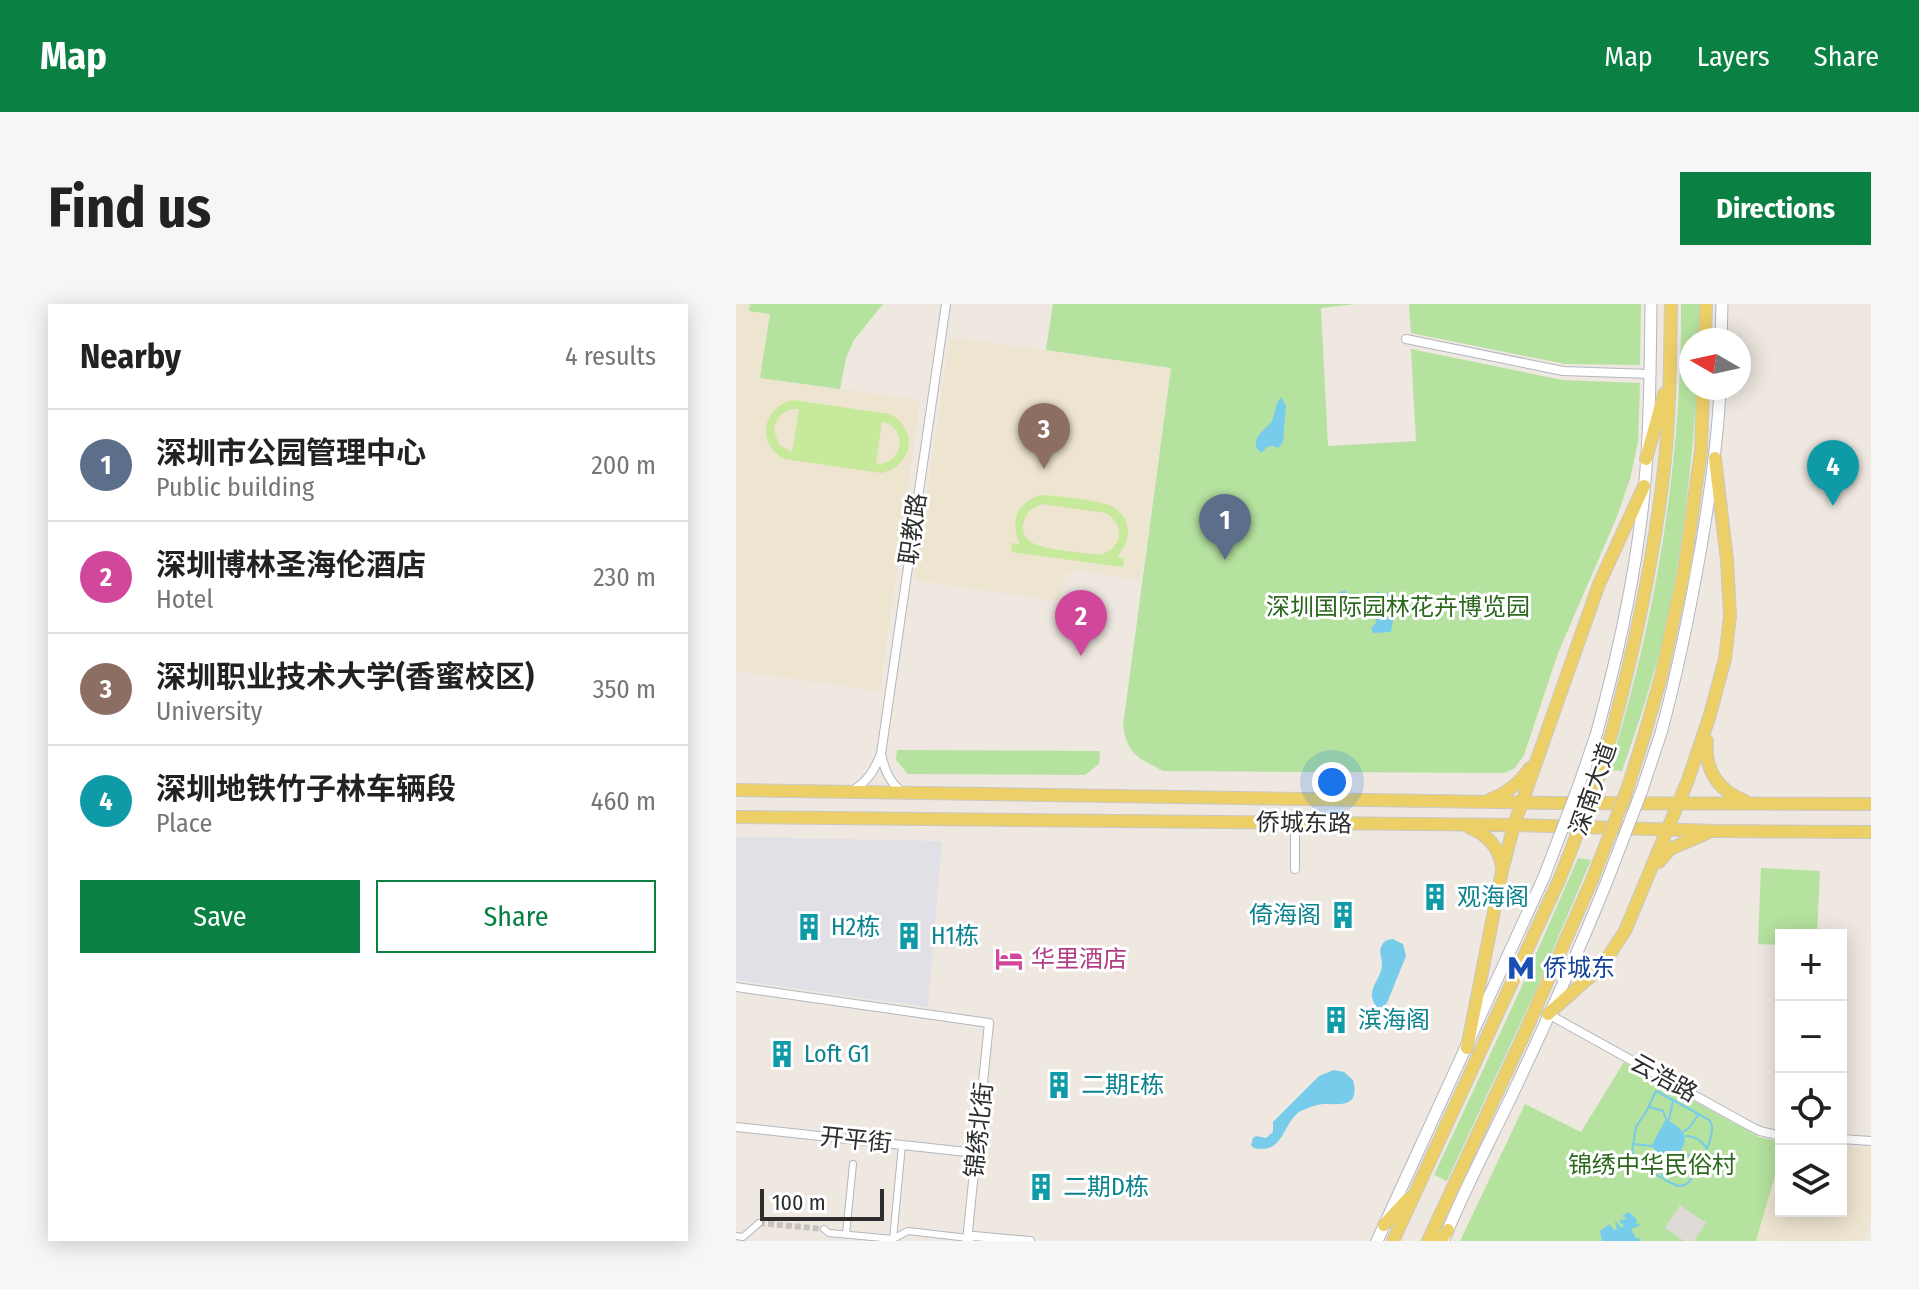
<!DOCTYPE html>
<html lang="en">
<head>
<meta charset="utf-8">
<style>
  :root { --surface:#fff; --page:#f6f6f6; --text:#222; --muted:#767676; --line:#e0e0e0; --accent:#0b8043 }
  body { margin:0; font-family:"Fira Sans Condensed","Noto Sans SC",sans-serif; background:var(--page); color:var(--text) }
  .controls { position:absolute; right:24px; bottom:24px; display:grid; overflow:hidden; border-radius:0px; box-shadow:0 4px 20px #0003 }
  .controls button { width:72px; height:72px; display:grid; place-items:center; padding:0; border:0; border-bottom:2px solid var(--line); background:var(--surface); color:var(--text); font:40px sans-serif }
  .compass { position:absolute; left:943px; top:24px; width:72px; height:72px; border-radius:50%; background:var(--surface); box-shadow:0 4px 20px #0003; rotate:279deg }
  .scale { position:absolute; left:24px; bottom:20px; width:124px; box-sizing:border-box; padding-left:8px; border:4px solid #2d2d2d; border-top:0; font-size:22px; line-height:28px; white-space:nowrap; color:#2d2d2d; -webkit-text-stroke:6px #fff; paint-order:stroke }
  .you { position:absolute; left:596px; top:478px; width:28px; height:28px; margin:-20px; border:6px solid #fff; border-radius:50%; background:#1a73e8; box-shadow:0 0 0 12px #1a73e833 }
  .badge { display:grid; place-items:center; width:52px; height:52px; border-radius:50%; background:var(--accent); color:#fff; font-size:26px; font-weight:700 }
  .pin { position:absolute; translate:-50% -66px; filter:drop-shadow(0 2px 4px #0008) }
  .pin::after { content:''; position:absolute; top:42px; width:28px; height:24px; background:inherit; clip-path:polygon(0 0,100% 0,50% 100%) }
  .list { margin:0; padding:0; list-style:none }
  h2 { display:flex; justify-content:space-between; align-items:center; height:104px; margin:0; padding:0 32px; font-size:34px }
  h2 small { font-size:26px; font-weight:400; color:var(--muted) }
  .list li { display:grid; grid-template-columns:52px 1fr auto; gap:24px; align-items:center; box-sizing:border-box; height:112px; padding:0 32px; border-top:2px solid var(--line) }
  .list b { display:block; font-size:30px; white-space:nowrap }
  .list p { margin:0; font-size:26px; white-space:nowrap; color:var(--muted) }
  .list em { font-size:26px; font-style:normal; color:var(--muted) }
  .actions { display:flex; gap:16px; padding:24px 32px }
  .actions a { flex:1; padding:18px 0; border:2px solid var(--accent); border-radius:0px; text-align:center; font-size:28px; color:var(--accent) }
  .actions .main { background:var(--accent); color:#fff }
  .icon { flex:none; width:44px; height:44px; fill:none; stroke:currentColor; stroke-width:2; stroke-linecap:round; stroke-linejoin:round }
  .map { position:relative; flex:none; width:1135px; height:937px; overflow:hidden; border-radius:0px }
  header { display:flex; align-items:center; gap:48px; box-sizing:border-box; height:112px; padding:0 40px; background:var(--accent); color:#fff }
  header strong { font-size:38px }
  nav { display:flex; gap:44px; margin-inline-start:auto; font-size:28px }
  .intro { display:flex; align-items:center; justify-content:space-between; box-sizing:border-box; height:192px; padding:0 48px }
  h1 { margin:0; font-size:56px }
  .button { padding:20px 36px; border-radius:0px; background:var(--accent); color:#fff; font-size:28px; font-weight:700 }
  main { display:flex; gap:48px; padding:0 48px }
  aside { flex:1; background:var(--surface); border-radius:0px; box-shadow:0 4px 20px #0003 }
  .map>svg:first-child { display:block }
  .industrial { fill:#e2e0e7 }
  .education { fill:#eee5d0 }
  .green { fill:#b5e29f }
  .pitch { fill:#c7e99b; fill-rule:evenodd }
  .plaza { fill:#dedbd7 }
  .water { fill:#77cbeb }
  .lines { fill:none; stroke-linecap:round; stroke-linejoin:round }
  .stream { stroke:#77cbeb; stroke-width:2 }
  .pedestrian-tunnel { stroke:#c7c3bc; stroke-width:6; stroke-dasharray:6 3; stroke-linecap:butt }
  .pedestrian-casing { stroke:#b3b6bf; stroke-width:8 }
  .minor-casing { stroke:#b3b6bf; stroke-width:10 }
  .secondary-casing { stroke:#b3b6bf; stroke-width:13 }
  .primary-casing { stroke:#c8c8c8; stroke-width:14 }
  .pedestrian { stroke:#fff; stroke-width:6 }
  .minor { stroke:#fff; stroke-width:8 }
  .secondary { stroke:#fff; stroke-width:11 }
  .primary { stroke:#eccf66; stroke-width:12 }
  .secondary-bridge-casing { stroke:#b3b6bf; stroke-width:13; stroke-linecap:butt }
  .primary-bridge-casing { stroke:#c8c8c8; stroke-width:14; stroke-linecap:butt }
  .secondary-bridge { stroke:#fff; stroke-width:11 }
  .primary-bridge { stroke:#eccf66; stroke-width:12 }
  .labels { text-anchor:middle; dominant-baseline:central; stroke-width:6; stroke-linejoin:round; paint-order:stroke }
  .street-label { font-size:24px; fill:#2d2d2d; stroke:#fff }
  .park-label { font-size:24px; fill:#2c691e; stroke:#fff }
  .culture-label { font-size:24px; fill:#0d838f; stroke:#fff; text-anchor:start }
  .hotel-label { font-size:24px; fill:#b23c85; stroke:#fff; text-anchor:start }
  .transit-label { font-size:24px; fill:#164399; stroke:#fff; text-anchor:start }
</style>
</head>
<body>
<header>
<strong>Map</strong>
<nav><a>Map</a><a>Layers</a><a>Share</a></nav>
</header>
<div class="intro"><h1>Find us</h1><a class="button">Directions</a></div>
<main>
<aside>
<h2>Nearby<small>4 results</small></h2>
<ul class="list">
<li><span class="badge" style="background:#5c6f8a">1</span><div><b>深圳市公园管理中心</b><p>Public building</p></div><em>200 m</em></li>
<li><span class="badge" style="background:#d1479c">2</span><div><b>深圳博林圣海伦酒店</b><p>Hotel</p></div><em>230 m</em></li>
<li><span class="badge" style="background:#8d6e63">3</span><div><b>深圳职业技术大学(香蜜校区)</b><p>University</p></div><em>350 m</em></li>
<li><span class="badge" style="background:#0f9aa8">4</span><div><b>深圳地铁竹子林车辆段</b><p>Place</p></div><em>460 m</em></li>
</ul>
<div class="actions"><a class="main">Save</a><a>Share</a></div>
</aside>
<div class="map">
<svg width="1135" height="937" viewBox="0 0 1135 937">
  <rect width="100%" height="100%" fill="#eee8e0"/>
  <!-- industrial -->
  <path class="industrial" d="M0 533 206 537 192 703 0 676Z"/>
  <!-- education -->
  <path class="education" d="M0 0H14L13 7 34 10 25 74 184 96 144 387 0 367Z
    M214 33 435 64 405 277 338 266 329 273 322 297 178 276Z
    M1105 842 1135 844V915L1128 937H1020L1045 851V907H1105Z"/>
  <!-- green -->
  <path class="green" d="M14 0H147L118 36 110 54 104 85 24 74 34 10 13 7Z
    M317 0H620L585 4 592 142 680 137 675 45 826 76 904 79 902 138 894 175 880 215 822 349 788 451 779 464 768 469 427 467C402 453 392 452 387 422L435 64 310 46Z
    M673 0H905L904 61 829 60 675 29Z
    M945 0H964L963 36H955V84H961C955 169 946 255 926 338 915 382 901 424 886 467L873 466C920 315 946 158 945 0Z
    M161 446 364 447 363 460 349 471 172 470 160 456Z
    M842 554 855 556 799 688 711 877 698 871 786 682Z
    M1025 564 1084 567 1081 631H1045V641L1022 640Z
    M888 758 1023 833 1045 838V851L1020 937H724L789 800 845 828Z"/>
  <!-- pitch -->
  <path class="pitch" d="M57 96 154 110C183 126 177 162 145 169L48 155C20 140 26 103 57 96ZM62 105 63 106 56 148 43 141 38 126C40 112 48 105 62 105ZM146 118C157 119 163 128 164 139 162 153 154 160 140 160Z
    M306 191C321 192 368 196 379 204 386 209 391 217 392 225 393 236 388 245 381 253L388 254 387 263 275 248 276 239 284 240C273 218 281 197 306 191ZM306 200 370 209C390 222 387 243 364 251 353 250 342 248 331 247 308 244 272 240 293 207Z"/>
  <!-- plaza -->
  <path class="plaza" d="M944 901 970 919 958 937H948L929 924Z"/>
  <!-- water -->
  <path class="water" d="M545 93 550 102 547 138 542 144C535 140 530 142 526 149 522 145 519 144 520 138 521 129 532 124 536 117 540 108 539 100 545 93Z
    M610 286 613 296C626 306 635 299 641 287L647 290 652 289 653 297 649 304 655 309 657 316 655 328 637 329 635 324 640 319 639 313 636 310 625 313 620 305 612 307 609 299 602 298V295L598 290Z
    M657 635 667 640 670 652 651 699 647 703H641C627 687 646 676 646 660 646 653 642 648 646 641 649 636 651 636 657 635Z
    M598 766 608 768 617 776C624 804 605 800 587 800 579 801 570 804 563 808 545 822 548 850 518 844L515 841 517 834 520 832 530 834 537 828V818L583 772Z
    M930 815C951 827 955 834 939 855 930 856 921 850 916 842 919 833 926 824 930 815Z
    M893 908 901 916 900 919 905 921 895 925 900 934H903L904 937H866L864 927 874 920 877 925 881 926 879 917 886 924 888 921 883 918 886 915 890 916 889 913 886 912Z"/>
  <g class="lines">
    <!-- stream -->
    <path class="stream" d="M920 787 968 813C973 816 975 816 976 823 977 839 961 864 953 878L949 881 942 882 931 877 904 861 896 849 900 823 910 808Z
      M914 803 927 807 930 815
      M933 815 937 797
      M948 827 953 824 962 811
      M950 832C959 832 964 836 970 843
      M898 840 916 842
      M945 847 951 851 965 853
      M939 855 943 863 953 865 957 869
      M926 871 933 856"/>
    <!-- pedestrian-tunnel -->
    <path class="pedestrian-tunnel" d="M23 919 88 925"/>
    <!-- pedestrian casing -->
    <g class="pedestrian-casing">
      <path id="pedestrian" d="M88 925 93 929 157 935 172 927 232 934
        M110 930 117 860
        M0 932 7 933 23 919
        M157 935 166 841"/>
    </g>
    <!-- minor casing -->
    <g class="minor-casing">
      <path id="minor" d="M670 35 827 67 914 70
        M145 450C149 467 153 477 166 488
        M116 487C132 477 138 467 145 450L210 0
        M559 565V519
        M0 683 253 719 231 937
        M812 710 1012 821 1024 827 1045 832
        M0 823 240 849
        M1105 835 1135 837
        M232 934 238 932 294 937"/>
    </g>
    <!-- secondary casing -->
    <g class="secondary-casing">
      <path id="secondary" d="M985 36 986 0
        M861 428C878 365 893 302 902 237 914 159 914 79 915 0
        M925 429C942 367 954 306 965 243 974 190 982 137 984 84
        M709 933C729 884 754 837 777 789 810 719 842 649 871 577
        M641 937 808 573"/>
    </g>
    <!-- primary casing -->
    <g class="primary-casing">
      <path id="primary" d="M969 36 970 0
        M910 155 928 90
        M876 428C899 342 918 254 928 165 934 110 934 55 935 0
        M909 429 925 373 948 267 965 147 967 84
        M971 437C968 465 982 487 1009 497
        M0 486 816 499 1135 500
        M753 496C770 490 783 480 794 464
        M0 513 778 521 981 527 1135 528
        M734 524C752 531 763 543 766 563
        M923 558 934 545 971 529
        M812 710 866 662 889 627 952 476 973 414 989 355 994 312 991 256 979 154
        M731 744 766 567 778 521 863 280 908 182
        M648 921 672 895
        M657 937 824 574
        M692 937 791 724 856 576
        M704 937 712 926"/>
    </g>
    <!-- pedestrian -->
    <use href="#pedestrian" class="pedestrian"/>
    <!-- minor -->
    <use href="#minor" class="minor"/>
    <!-- secondary -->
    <use href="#secondary" class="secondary"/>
    <!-- primary -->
    <use href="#primary" class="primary"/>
    <!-- secondary-bridge casing -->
    <g class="secondary-bridge-casing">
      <path id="secondary-bridge" d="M808 573 843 481 861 428
        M871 577 906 486 925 429"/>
    </g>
    <!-- primary-bridge casing -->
    <g class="primary-bridge-casing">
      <path id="primary-bridge" d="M824 574 860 482 876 428
        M856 576 892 483 909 429"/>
    </g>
    <!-- secondary-bridge -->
    <use href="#secondary-bridge" class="secondary-bridge"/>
    <!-- primary-bridge -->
    <use href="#primary-bridge" class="primary-bridge"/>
  </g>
  <!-- icons -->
  <defs>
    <g id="building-bare" transform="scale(2.16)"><path d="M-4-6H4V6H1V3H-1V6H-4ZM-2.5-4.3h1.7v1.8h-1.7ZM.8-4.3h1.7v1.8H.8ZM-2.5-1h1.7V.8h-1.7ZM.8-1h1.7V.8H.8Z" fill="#0f9aa8" stroke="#fff" stroke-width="2.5" paint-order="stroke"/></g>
    <g id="hotel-bare" transform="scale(2.16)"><path d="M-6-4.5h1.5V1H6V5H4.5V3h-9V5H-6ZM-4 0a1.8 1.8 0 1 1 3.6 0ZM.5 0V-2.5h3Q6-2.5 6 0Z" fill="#d1479c" stroke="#fff" stroke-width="2.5" paint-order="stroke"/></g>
    <g id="metro-bare" transform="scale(2.16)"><path d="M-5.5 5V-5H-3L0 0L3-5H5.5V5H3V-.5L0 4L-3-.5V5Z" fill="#1a4fb4" stroke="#fff" stroke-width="2.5" paint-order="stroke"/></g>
  </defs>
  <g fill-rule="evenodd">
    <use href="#building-bare" x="699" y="593"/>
    <use href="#building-bare" x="607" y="611"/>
    <use href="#building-bare" x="73" y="623"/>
    <use href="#building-bare" x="173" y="632"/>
    <use href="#hotel-bare" x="273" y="655"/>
    <use href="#metro-bare" x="785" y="664"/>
    <use href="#building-bare" x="600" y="716"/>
    <use href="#building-bare" x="46" y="750"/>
    <use href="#building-bare" x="323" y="781"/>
    <use href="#building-bare" x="305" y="883"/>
  </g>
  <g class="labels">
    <!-- street labels -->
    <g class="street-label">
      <text transform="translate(177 225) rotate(-82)">职教路</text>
      <text transform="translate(857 485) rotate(-71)">深南大道</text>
      <text transform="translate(568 519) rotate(1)">侨城东路</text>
      <text transform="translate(928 774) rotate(29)">云浩路</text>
      <text transform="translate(243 826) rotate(-84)">锦绣北街</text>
      <text transform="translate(120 836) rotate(6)">开平街</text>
    </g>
    <!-- park labels -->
    <g class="park-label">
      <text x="662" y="303">深圳国际园林花卉博览园</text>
      <text x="916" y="861">锦绣中华民俗村</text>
    </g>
    <!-- culture labels -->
    <g class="culture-label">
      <text x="721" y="593">观海阁</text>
      <text x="585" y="611" text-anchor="end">倚海阁</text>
      <text x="95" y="623">H2栋</text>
      <text x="195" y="632">H1栋</text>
      <text x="622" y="716">滨海阁</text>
      <text x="68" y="750">Loft G1</text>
      <text x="345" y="781">二期E栋</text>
      <text x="327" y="883">二期D栋</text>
    </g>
    <!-- hotel labels -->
    <g class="hotel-label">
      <text x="295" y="655">华里酒店</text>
    </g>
    <!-- transit labels -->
    <g class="transit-label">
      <text x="807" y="664">侨城东</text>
    </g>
  </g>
</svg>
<div class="controls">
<button>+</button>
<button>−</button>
<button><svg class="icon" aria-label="locate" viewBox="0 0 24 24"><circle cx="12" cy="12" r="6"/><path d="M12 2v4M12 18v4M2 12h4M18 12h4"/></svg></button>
<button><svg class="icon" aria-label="layers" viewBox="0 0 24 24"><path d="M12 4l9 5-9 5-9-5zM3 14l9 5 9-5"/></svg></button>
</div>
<svg class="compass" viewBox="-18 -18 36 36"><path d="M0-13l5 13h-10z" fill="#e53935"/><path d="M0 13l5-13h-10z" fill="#767676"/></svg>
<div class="scale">100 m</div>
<div class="you"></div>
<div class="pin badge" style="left:489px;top:256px;background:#5c6f8a">1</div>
<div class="pin badge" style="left:345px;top:352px;background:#d1479c">2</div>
<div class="pin badge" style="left:308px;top:165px;background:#8d6e63">3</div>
<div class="pin badge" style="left:1097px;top:202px;background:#0f9aa8">4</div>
</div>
</main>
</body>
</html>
